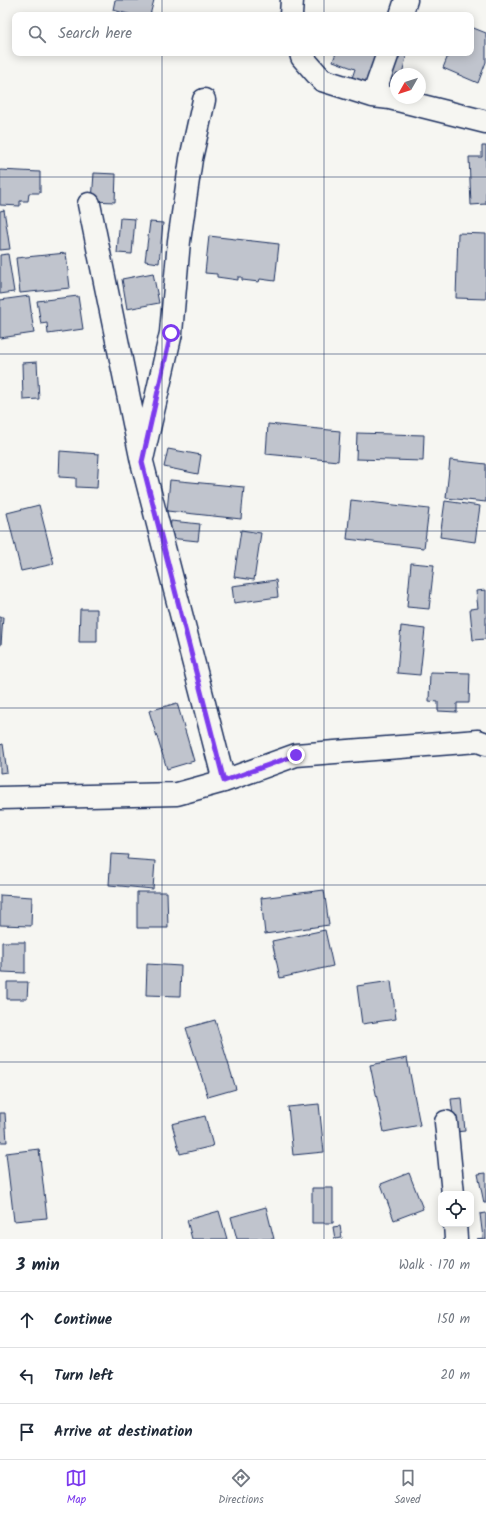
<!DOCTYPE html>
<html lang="en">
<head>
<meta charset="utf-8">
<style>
  :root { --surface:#fff; --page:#f6f6f7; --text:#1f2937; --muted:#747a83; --line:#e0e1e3; --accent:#7c3aed }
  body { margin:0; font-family:Kalam,sans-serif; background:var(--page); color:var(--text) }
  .controls { position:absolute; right:12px; bottom:12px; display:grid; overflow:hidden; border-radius:8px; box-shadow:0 2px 10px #0003 }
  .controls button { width:36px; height:36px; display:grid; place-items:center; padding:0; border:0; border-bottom:1px solid var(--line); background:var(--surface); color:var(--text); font:20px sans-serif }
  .compass { position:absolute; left:390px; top:68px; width:36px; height:36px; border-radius:50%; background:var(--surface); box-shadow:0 2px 10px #0003; rotate:231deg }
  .stop { position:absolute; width:12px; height:12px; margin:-9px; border:3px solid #7c3aed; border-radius:50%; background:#fff }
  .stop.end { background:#7c3aed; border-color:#fff; box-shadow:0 1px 4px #0008 }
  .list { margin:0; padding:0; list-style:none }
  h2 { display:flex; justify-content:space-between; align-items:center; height:52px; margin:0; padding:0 16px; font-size:17px }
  h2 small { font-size:13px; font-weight:400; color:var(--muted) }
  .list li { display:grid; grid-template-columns:26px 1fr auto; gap:12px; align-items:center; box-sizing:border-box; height:56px; padding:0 16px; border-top:1px solid var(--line) }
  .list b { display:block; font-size:15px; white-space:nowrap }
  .list em { font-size:13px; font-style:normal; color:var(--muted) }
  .icon { flex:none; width:22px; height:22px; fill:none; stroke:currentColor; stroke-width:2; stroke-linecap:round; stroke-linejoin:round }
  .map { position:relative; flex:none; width:486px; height:1239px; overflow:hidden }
  .search { position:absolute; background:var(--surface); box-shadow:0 2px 10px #0003; left:12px; right:12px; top:12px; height:44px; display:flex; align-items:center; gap:10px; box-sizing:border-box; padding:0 14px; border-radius:8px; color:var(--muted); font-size:15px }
  .sheet { height:220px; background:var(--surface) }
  nav { display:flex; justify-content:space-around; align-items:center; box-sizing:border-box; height:56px; border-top:1px solid var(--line); background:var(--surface); font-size:11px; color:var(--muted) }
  nav a { display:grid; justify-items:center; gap:2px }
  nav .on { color:var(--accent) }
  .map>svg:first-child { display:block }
  .building { fill:#c0c4cd; stroke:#1b2f5e }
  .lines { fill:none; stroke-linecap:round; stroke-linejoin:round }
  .minor-casing { stroke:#1b2f5e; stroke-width:25 }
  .minor { stroke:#f6f6f2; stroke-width:22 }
  .route { stroke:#7c3aed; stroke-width:5 }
  .grid { fill:none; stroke:#1b2f5e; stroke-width:1; stroke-opacity:0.55 }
</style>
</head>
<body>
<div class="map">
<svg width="486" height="1239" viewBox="0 0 486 1239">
  <rect width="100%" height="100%" fill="#f6f6f2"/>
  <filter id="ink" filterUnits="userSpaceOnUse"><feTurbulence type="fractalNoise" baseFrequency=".025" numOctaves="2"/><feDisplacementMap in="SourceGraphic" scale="8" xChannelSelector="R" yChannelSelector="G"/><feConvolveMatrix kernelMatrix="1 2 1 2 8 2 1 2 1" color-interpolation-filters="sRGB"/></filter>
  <g filter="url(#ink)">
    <!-- building -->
    <path class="building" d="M115 0H154L150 15H132L113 10Z
      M471 27 486 33V62L478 83 443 68 449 53H471Z
      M336 53H379L367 84 352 78 355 69 333 61Z
      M393 53H407L402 74H396V80L387 79Z
      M482 146H486V204L471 205 469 157H482Z
      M0 170 40 172V193H29L28 201H20V206L0 205Z
      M94 173 116 174 115 202 92 201Z
      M4 210 10 249 0 250V211Z
      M120 218 135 219 132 254 117 253Z
      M150 222 163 223 159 263 145 261Z
      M458 233 486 234V299L456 298Z
      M209 236 279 244 275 281 260 279 259 282 242 280V277H238V280L217 277V274L205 273Z
      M66 253 70 288 20 293 16 258Z
      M8 254 14 292 0 294V255Z
      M153 273 159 303 127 309 122 279Z
      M29 296 34 333 0 338V300Z
      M78 296 83 329 48 334 47 323 41 324 37 301Z
      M37 362 39 399 23 400 22 363Z
      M268 424 340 431 338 461 266 454Z
      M357 433 424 435 423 461 356 459Z
      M168 449 201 455 198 474 164 467Z
      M60 451 99 454 97 488 76 487V478L59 477Z
      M450 460 486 464V502L446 498Z
      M170 480 244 487 241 519 167 511Z
      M351 500 429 509 424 548 347 539Z
      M445 501 480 506 475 542 440 537Z
      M39 505 54 564 21 571 7 513Z
      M171 521 200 524 198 541 169 538Z
      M241 530 261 533 254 580 234 577Z
      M411 563 434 565 429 609 407 607Z
      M276 580 278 597 234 603 232 586Z
      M486 590V639L473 640 470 609 478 608 476 591Z
      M80 609H97V642H79Z
      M0 617H3L1 645H0Z
      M401 626 425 629 420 675 397 673Z
      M430 672 470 673 469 703H457V712L438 711V702L429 701Z
      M177 703 194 761 167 769 149 711Z
      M3 744 7 772 0 773V745Z
      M111 854 128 855 127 859 155 861 153 889 109 885Z
      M324 890 329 925 265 934 261 898Z
      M137 892H167L168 928H137Z
      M0 895 32 897 31 926 0 925Z
      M325 930 333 966 280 978 272 941Z
      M2 942H25V973L2 972Z
      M147 964 181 966 180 996 146 995Z
      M391 981 396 1019 362 1024 357 986Z
      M7 982H28L27 999H7Z
      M215 1020 236 1089 208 1097 186 1028Z
      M407 1058 420 1125 384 1132 370 1065Z
      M462 1098 465 1131 455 1132 451 1099Z
      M319 1104 324 1152 293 1155 288 1107Z
      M0 1113H5L7 1142H0Z
      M205 1116 213 1146 180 1154 172 1124Z
      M39 1149 47 1218 14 1221 6 1153Z
      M409 1173 423 1209 394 1220 381 1184Z
      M486 1173V1203H484L478 1174Z
      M312 1188H333V1223H312Z
      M266 1207 274 1239H237L231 1217Z
      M219 1211 227 1239H192L187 1220Z
      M486 1213V1239H477L483 1238 480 1214Z
      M340 1226 342 1238 335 1239 333 1227Z"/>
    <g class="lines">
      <!-- minor casing -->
      <g class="minor-casing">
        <path id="minor" d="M291 15 292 0
          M401 15 406 0
          M301 53 302 57 322 80 373 96 390 98 486 122
          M373 96 388 53
          M89 204 142 462 224 781
          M143 455 171 333 179 241 191 159 204 100
          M0 798 177 794 224 781 296 755 478 741 486 744
          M446 1122 453 1194
          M455 1224 456 1239"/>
      </g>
      <!-- minor -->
      <use href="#minor" class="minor"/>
    </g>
  </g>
  <g class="lines" filter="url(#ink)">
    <!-- route -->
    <path class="route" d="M171 333 142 462 224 781 296 755"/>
  </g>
  <!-- grid -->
  <path class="grid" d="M162 0V15M324 0V15M162 53V1239M324 53V1239M0 177H486M0 354H486M0 531H486M0 708H486M0 885H486M0 1062H486"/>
</svg>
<div class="controls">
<button><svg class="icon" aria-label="locate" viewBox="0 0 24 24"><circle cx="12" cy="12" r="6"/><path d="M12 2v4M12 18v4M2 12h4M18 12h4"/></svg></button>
</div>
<svg class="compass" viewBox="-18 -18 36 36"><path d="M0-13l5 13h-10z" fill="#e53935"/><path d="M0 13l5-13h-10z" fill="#747a83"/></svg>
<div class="stop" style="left:171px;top:333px"></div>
<div class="stop end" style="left:296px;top:755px"></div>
<div class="search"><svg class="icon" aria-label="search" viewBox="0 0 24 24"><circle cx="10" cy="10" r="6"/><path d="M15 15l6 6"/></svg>Search here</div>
</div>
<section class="sheet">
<h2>3 min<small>Walk · 170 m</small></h2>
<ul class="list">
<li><svg class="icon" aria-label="ahead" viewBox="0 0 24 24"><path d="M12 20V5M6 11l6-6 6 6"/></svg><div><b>Continue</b></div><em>150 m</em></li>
<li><svg class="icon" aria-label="left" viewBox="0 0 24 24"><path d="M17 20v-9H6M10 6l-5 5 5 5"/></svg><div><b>Turn left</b></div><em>20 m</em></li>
<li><svg class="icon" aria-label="arrive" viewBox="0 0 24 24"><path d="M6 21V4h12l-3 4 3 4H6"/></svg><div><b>Arrive at destination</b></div></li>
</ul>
</section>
<nav>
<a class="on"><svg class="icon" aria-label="map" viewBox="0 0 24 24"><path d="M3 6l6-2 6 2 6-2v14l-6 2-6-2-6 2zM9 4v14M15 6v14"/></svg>Map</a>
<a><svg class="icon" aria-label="directions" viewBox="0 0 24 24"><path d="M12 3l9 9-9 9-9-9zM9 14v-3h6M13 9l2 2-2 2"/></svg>Directions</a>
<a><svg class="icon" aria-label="saved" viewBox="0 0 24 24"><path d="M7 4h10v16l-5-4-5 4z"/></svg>Saved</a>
</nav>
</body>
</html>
